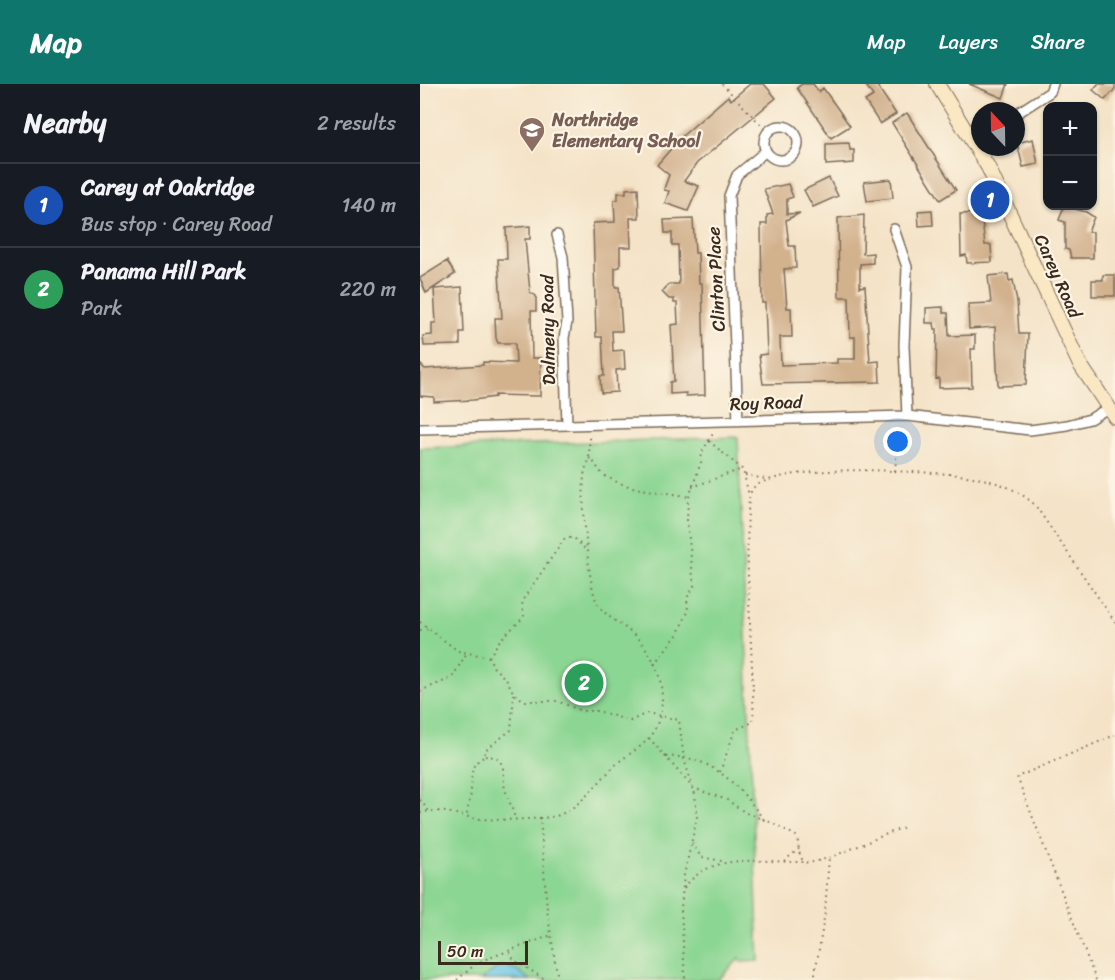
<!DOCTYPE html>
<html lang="en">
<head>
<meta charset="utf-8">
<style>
  :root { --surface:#171b24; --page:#20242c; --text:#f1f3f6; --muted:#9ea1a6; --line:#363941; --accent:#0f766e }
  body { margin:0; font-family:Sriracha,sans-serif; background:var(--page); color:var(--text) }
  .controls { position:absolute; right:18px; top:18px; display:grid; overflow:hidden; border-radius:12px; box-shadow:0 2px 4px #0004 }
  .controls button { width:54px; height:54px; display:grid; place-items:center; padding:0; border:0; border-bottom:2px solid var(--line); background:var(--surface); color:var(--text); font:30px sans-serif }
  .compass { position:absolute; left:551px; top:18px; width:54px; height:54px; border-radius:50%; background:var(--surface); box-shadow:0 2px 4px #0004; rotate:338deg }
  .scale { position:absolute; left:18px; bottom:15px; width:90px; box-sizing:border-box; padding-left:6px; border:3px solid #3b2a1e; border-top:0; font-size:16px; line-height:21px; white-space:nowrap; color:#3b2a1e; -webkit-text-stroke:4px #fcf5e5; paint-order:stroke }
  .you { position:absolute; left:478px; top:358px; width:21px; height:21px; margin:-15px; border:4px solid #fff; border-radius:50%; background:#1a73e8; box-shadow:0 0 0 9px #1a73e833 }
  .badge { display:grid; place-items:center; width:39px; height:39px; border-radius:50%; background:var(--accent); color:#fff; font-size:20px; font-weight:700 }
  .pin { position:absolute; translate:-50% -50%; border:3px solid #fff; box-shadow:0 2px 6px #0006 }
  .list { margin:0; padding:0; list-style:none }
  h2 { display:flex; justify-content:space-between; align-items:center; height:78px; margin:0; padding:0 24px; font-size:26px }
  h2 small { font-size:20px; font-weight:400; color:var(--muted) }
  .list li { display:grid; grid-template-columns:39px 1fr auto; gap:18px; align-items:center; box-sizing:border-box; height:84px; padding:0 24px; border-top:2px solid var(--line) }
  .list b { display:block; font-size:22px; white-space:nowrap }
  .list p { margin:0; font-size:20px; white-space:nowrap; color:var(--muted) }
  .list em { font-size:20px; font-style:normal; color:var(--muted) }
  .map { position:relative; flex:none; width:695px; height:896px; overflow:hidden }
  header { display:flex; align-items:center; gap:36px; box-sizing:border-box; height:84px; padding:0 30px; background:var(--accent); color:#fff }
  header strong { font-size:28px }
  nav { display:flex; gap:33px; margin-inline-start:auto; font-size:21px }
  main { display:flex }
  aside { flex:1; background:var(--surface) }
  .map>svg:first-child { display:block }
  .green { fill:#8cd693; stroke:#648058; stroke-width:1.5 }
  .water { fill:#65c6e3; stroke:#507880; stroke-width:1.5 }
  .building { fill:#d2b18d }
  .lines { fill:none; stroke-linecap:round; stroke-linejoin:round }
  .street-casing { stroke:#7c6b59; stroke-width:12 }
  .secondary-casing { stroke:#7c6b59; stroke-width:16 }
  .path { stroke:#7c6b59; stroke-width:2; stroke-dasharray:1.5 4.5; stroke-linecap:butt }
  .street { stroke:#fff; stroke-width:9 }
  .secondary { stroke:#fae7c3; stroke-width:14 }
  .labels { text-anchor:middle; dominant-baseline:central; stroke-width:4.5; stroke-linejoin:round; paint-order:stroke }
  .education-label { font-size:18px; font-weight:bold; fill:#785e54; stroke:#fcf5e5; text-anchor:start }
  .street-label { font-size:18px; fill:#3b2a1e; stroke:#fcf5e5 }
</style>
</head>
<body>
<header>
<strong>Map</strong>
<nav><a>Map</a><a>Layers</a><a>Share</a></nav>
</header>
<main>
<aside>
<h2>Nearby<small>2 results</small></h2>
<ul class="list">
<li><span class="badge" style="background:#1a4fb4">1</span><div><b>Carey at Oakridge</b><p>Bus stop · Carey Road</p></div><em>140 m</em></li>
<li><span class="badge" style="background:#2e9e5b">2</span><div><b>Panama Hill Park</b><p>Park</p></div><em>220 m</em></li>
</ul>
</aside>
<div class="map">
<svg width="695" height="896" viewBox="0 0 695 896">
  <rect width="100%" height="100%" fill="#fcf5e5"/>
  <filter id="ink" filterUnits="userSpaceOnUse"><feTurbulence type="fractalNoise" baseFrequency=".0167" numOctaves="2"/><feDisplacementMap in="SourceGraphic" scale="12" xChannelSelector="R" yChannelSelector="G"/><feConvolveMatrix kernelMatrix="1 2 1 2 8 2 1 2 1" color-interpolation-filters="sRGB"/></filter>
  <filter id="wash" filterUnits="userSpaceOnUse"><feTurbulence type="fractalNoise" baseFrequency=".008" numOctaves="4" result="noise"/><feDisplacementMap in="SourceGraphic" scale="24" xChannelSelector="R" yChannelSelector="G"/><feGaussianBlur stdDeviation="1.35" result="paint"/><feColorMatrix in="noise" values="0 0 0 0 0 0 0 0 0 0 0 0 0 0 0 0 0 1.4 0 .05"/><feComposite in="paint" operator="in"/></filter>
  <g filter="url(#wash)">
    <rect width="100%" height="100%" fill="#f4e3c7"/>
    <!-- green -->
    <path class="green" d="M318 353 339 877 321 878 320 874 298 896H0V364Z"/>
    <!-- water -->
    <path class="water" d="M81 881 97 886 110 896H61Z"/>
    <g id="blocks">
      <!-- building -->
      <path class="building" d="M330 0H344L356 14 277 79 264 97 279 102 268 127 245 119 249 107 244 106 245 102 249 91 237 81 261 53 308 12 311 16Z
        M382 0H393L399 8 403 4 430 42 411 54 377 4Z
        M445 0H456L476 30 460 40 445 17 453 12Z
        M549 0H588L583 14Z
        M678 0H695V5L685 16 673 6Z
        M487 29 536 106 520 116 472 39Z
        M613 55 618 80 603 83 597 59Z
        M429 59 430 66H434V79L406 81V60Z
        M409 94 418 112 393 123 384 106Z
        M471 95 473 114 447 117 444 98Z
        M368 100 373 113 367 115V130L380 129 366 136 369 162H375L376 184 364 185 367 224H371L372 253H360L361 281 417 279V275H435V253H430L429 213H419L418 134 444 131 443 170 453 169V179L440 180V203L445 202 450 278 459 277 460 298 343 300 339 271 347 270 345 219H342L341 140H347V131L353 130 344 105Z
        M218 104 219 134H210L211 163H200V183L195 184V203H199L202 247H192L193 267 204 266 205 285 196 286 197 308 181 309 180 292H184L182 253H176L173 139 195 138 194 116H198V109H206V105Z
        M644 122 666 128 674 133 668 148H673V174H651L649 166 645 165V138L639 136Z
        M512 126 513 141 499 142 498 127Z
        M561 129 565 161H571L572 178 547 179 546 171 541 172 540 130Z
        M273 135 275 169H278L279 199H282L285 311 266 312V309L250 310V298L254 297 251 241 258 240 257 219H254V215H249L242 208 249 200H259L258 161H252V149H245L244 136Z
        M110 142V155H105L110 208 116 212V227H111L112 274H121L120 312 75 311V313L53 316 14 318V313L0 312V280L5 285 63 281V278L96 279 95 259H78L76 254 75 234H82L78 175H87L86 144Z
        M27 177 35 190 6 209 0 194Z
        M588 190 589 197 593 196 597 218 599 250H608L606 301 578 302 575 243 549 245 548 220 571 219 568 192Z
        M683 191H695V212H672V196H683Z
        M42 203 44 248H40V261L4 262 3 252 12 251V239H16L14 205Z
        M523 223V229H528L529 252 555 251V265H551L552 303 519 304V294L516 295 517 245H515L514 239H506V224Z"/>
    </g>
  </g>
  <g filter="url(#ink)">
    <use href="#blocks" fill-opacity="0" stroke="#7c6b59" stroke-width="1.5"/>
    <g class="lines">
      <!-- street casing -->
      <g class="street-casing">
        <path id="street" d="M596 30 630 8 633 0
          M344 59a17 17 0 1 1 34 0a17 17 0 1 1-34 0Z
          M474 145 487 183 484 262 487 332
          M137 151 143 173 147 238 144 254 147 340
          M318 337 309 112 317 91 346 67
          M0 345 487 332 610 346 647 341 670 335 688 324"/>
      </g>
      <!-- secondary casing -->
      <g class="secondary-casing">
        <path id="secondary" d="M517 0 568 83 659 279 695 333"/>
      </g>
      <!-- path -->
      <path class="path" d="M302 0 348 48
        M289 357 323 386 329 412
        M169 374C176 378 177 386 184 391 210 408 240 406 269 413
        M475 387 478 350 485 342
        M325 391 345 395
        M272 403 322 385
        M0 538 38 567 69 573 74 584 87 596 94 610 105 617H137L162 627H178L210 637 227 629 259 636 264 675 275 710 277 734 264 791 261 824 265 896
        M0 546 9 545
        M69 573 80 556 104 533 102 517 145 454H154L167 467
        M234 580 257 551 268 528 267 514 274 502 267 436 268 416 281 378 282 368 294 348
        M0 607 32 594 46 570
        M229 654 273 704 307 716 326 729 355 740 376 752C380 759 377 773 385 778 395 784 469 747 486 743
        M65 672 76 673C87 683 82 692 85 705 88 714 92 724 95 734
        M246 673C289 669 320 702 343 735
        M300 688 315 646 333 638C336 605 319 417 333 404 354 385 443 385 471 387 517 390 578 386 615 421L695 538
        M0 716 9 727
        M0 729C20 724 34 730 53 734 67 737 126 736 139 731 164 721 180 694 200 677 210 669 224 662 231 651 252 621 241 576 215 552 202 539 184 534 176 516 168 499 160 405 165 386 166 382 169 379 169 374 170 366 168 360 171 351
        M47 730C48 722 51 714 51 705 53 689 48 682 65 672L64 667 91 646 94 610
        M120 733 127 825 138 896
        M272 759 281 773 302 777
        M364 777 379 765
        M264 804C291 766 345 779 385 778
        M90 868 94 876 126 896
        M37 896 58 878 132 851
        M394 896 405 828 409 773
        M676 896 597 693 695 651"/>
      <!-- street -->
      <use href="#street" class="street"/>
      <!-- secondary -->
      <use href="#secondary" class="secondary"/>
    </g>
  </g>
  <!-- icons -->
  <defs>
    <g id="school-pin" transform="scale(1.35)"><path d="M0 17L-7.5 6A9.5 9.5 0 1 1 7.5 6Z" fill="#8d6e63" stroke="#fcf5e5"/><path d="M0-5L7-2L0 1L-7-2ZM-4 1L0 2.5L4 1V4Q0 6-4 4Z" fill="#fff"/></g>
  </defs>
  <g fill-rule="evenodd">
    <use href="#school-pin" x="112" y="46"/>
  </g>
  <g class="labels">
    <!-- education labels -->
    <g class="education-label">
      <text x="132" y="36">Northridge<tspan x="132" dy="21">Elementary School</tspan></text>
    </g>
    <!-- street labels -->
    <g class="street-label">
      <text transform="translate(638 192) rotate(66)">Carey Road</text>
      <text transform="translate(296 195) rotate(-93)">Clinton Place</text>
      <text transform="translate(128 246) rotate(-91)">Dalmeny Road</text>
      <text transform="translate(346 319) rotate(-2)">Roy Road</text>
    </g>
  </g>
</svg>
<div class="controls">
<button>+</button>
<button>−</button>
</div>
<svg class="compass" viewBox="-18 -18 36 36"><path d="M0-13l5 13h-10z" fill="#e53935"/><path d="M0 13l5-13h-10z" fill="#9ea1a6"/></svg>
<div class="scale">50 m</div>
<div class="you"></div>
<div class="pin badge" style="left:570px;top:116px;background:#1a4fb4">1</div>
<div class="pin badge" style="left:164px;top:599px;background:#2e9e5b">2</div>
</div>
</main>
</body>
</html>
